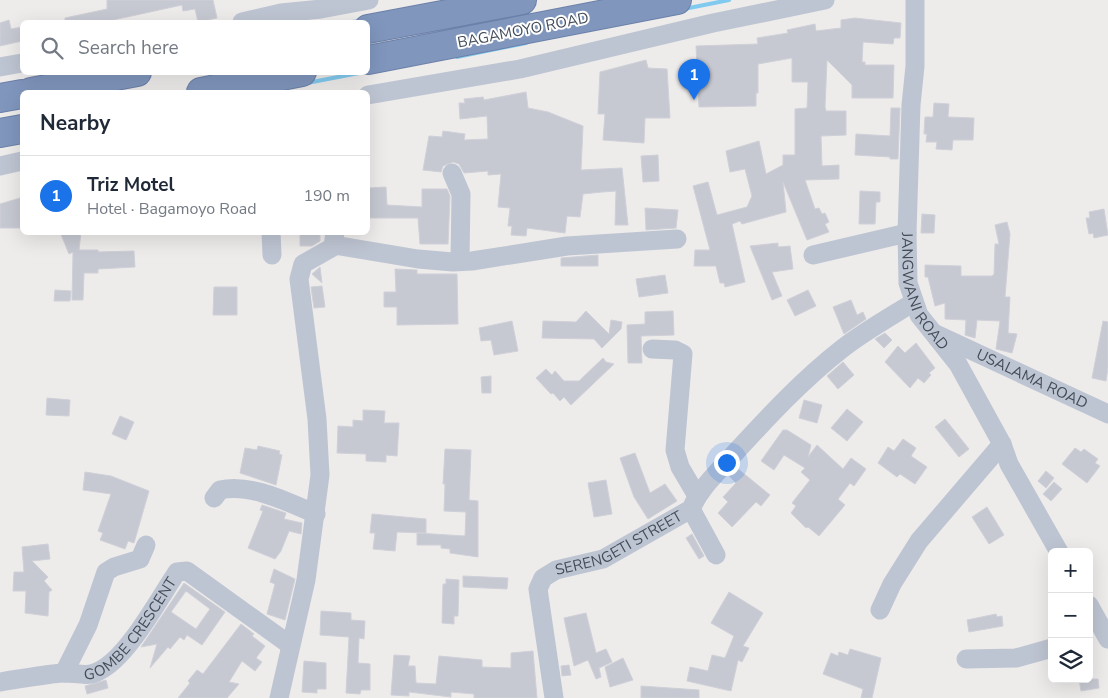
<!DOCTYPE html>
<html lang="en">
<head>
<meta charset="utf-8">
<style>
  :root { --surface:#fff; --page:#f2f2f3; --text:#1f2937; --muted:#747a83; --line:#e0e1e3; --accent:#1a73e8 }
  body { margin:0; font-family:"Nunito Sans",sans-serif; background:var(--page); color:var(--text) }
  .controls { position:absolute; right:15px; bottom:15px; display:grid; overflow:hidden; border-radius:8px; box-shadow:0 5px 20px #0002 }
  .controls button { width:45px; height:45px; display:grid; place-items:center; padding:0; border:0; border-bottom:1px solid var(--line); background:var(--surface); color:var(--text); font:25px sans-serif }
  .you { position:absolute; left:726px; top:462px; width:18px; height:18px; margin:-12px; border:4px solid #fff; border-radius:50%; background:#1a73e8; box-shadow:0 0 0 8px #1a73e833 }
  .badge { display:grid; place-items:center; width:32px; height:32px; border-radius:50%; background:var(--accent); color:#fff; font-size:16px; font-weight:700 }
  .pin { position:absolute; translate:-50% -41px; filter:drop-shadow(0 1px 2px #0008) }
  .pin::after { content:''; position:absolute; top:26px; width:18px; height:15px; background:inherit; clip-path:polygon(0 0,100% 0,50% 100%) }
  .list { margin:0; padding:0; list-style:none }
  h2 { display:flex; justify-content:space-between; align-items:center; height:65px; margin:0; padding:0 20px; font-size:21px }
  h2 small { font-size:16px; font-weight:400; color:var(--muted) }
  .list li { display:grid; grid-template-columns:32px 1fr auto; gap:15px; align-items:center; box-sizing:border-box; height:80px; padding:0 20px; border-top:1px solid var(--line) }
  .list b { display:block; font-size:19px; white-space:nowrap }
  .list p { margin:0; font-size:16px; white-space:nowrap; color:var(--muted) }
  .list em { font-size:16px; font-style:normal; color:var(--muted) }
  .icon { flex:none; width:28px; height:28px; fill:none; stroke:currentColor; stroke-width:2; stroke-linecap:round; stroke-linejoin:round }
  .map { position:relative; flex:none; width:1108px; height:698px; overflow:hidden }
  .search { position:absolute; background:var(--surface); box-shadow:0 5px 20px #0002; left:20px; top:20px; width:350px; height:55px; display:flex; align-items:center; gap:12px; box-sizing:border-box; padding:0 18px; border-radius:8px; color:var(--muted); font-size:19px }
  .panel { position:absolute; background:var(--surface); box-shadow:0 5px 20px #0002; left:20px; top:90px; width:350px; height:145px; border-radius:8px }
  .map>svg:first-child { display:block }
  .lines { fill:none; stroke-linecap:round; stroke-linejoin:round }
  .stream { stroke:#81caef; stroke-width:4 }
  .building { fill:#c7c9d2; stroke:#cfd0d8; fill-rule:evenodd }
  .highway-casing { stroke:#6b81a9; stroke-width:30 }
  .minor { stroke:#bec5d2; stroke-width:19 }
  .highway { stroke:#8096bd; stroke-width:28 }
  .labels { text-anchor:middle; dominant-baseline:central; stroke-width:4; stroke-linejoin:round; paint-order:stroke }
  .street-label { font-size:15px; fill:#434c59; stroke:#fff }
</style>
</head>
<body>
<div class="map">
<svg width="1108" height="698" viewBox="0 0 1108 698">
  <rect width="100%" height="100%" fill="#eeebeb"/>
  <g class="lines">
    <!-- stream -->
    <path class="stream" d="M684 9 729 0
      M352 22 361 21
      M457 57 526 43
      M307 83 364 72"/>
  </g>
  <!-- building -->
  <path class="building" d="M107 0H213L217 18 198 22 195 9 183 11 182 5 104 22H65V18L107 9Z
    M855 18 901 23 900 38H894L893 44 863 42 862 62H865V65H894L893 98H852V85L827 60 825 107 826 111H846V135L821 136 822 166 839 165V179L805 180 815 209 819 208 822 214 825 213 829 222 825 224 829 232 807 240 783 182 786 212 742 224 740 221 732 224 745 282 725 287 724 283H720L716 266H694L695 250H710L693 186 708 182 717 215 747 207 752 196 745 169 730 172 726 151 759 141 766 174 783 165V155H795V109L807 108 808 82H792V58L758 64V93H756V106L699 107 696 46 758 44 757 38 788 33 787 30 815 24 816 31 841 28V20Z
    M9 20 11 29 22 27V41L0 46V23Z
    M646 60 648 68 667 69 670 118H645L644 143 603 140 605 114H598L600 72Z
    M526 92 528 108 548 112 583 126 581 170 622 168 628 225H615L616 191 602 192 583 194 580 217 567 216 565 233 527 228 526 236 511 235 512 226H508L510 208 498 207 501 174 488 175V171L464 173 459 164 453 162 443 166 441 172 423 170 429 136 442 137 443 131 465 134 464 140 488 139 487 116 460 119 459 103H465L464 99 483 97 484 100Z
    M934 103 949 104 948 117 974 118 973 140H953L952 150 936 149 937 142H926L927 134H924L925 117H933Z
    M891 108H900L898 159H890V157L855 155 856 134 890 136Z
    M658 155 659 181 643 182 641 156Z
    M386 187 387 205 422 207V189H447L450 196 448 244H420L418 218H368V188Z
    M860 191 880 192V202H876L875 224H859Z
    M20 198 22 207V228H0V204Z
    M645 208 678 210 676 228 646 230Z
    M1104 209 1108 235 1094 238 1093 233 1089 234 1086 218H1090L1089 212Z
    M922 214 935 215 934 233H921Z
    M1007 222 1010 234 1005 297H1010L1008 333 1017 334 1012 353 996 349 1000 321 977 320 975 338 965 335 966 320 945 319V303L935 306 928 277H925V265L961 266V276H992L994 274 995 244H999L995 225Z
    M60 232H81L79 250H98V252L134 251 135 267 98 269V273H84L83 300H72L73 252 69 254Z
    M300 232H320V241L312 246H300Z
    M778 243V247L790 246 793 269 772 272 782 296 772 300 750 246Z
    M598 255V266H561V258Z
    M320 267 322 283 312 274Z
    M395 269 417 270V274H457L458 324 397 325V307H384V292H396Z
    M665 275 668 293 639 297 636 279Z
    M322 286 325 307 314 308 311 287Z
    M214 287H237V315H213Z
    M55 290 71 291 70 301H54Z
    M808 290 816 306 795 316 787 300Z
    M851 300 857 315 863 312 866 319 844 334 833 307Z
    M586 311 609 334 611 320 622 322 621 329 602 348 594 339 542 338 543 321 576 322Z
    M673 311 674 335 641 336 642 363H628L627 325 645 324V312Z
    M512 321 518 351 494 355 491 340 481 341 479 328Z
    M1103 321 1108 322V368L1106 381 1092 378Z
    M885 333 892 340 884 348 875 339Z
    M916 343 935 368 929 373 931 375 924 383 918 378 910 388 885 362 898 346 905 353Z
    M603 358 606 362 614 364 571 405 564 397 560 401 553 393 551 394 536 378 546 369 552 375 555 371 564 381H579Z
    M843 362 854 375 838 389 827 376Z
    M491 376V393H482L481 377Z
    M47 398 70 400 69 416 46 415Z
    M804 400 822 405 817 423 799 418Z
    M847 409 863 422 847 441 831 428Z
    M363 410 385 411 384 423H399L397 456 386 455V462L366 461V454L337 453 338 426 353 427V420L363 421Z
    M120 416 134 422 126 440 112 434Z
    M945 419 969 449 959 457 935 427Z
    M783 430H787L811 445 808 457 817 445 843 469 851 458 866 469 854 486 850 483 838 499 845 505 819 536 808 527 806 528 791 513 796 506 792 503 810 480 801 472 805 468 784 455 774 470 761 461Z
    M903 439 916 448 911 456 927 467 915 484 900 474 897 477 878 463 888 447 894 451Z
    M258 446 280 451 279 454 282 455 276 485 240 473 245 448 257 450Z
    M1075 448 1081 452 1084 449 1098 459 1095 463 1100 466 1087 483 1062 464Z
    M445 449 471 450 469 500 478 501V557L450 553V549L441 548V545H417V533L465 536 466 512 444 511 445 484H443Z
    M635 453 650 493 665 484 677 501 648 519 634 497 620 458Z
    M737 468 770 495 761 506 756 502 732 527 718 513 728 502 723 497 736 483 729 476Z
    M1046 471 1054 478 1046 488 1038 481Z
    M85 472 111 476 149 491 134 543 128 541 125 549 100 540 103 533 98 531 111 494 83 490Z
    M606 480 612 514 594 517 588 483Z
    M1054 482 1062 489 1051 501 1043 494Z
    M262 505 286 513 284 519 302 523 301 534 289 531 281 551 275 559 248 548 263 511 260 510Z
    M987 507 1004 535 989 544 972 517Z
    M372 514 426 519V533L397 532 395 551 373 549 375 533H370Z
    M692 534 704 556 699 559 686 538Z
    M48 544 50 559 32 561 48 577 44 581 52 590 49 592 48 616 25 613 26 591H13L14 572H24L22 547Z
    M274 569 295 579 285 620 267 614 275 584 270 582Z
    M463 576 508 578 507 589 463 587Z
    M446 579 459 580 458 616H454V624L442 623 443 584H446Z
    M184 583 225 612 202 645 187 635 184 640 180 637 170 649 168 647 150 668 157 644 141 647ZM186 591 210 609 196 629 171 612Z
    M729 592 763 613 743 646 749 648 742 662 738 660 731 691 687 681 690 667 708 671 712 655 725 658 734 636 711 623Z
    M321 611 351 613V620L365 621 364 639 359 638 358 663 370 664V690H361L360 694 346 693 349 637 320 635Z
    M586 613 596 653 606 649 612 662 599 668 601 677 596 679 588 660 574 666 564 618Z
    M996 614 997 617 1002 616 1003 626 969 632 967 620Z
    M241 624 254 634 252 636 265 646 256 658 262 662 255 671 242 661 229 682 239 684 227 698H178L190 683 188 681 197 670 203 674Z
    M850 649 881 658 872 698H861L863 689 823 674 831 653 838 656 839 652 848 655Z
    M533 651 537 698H474V694L451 692V697L409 692V696L391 695 394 655 410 656 408 666H415L416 683 436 684 439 656 482 660V667L511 668V653Z
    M623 658 633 680 610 687 605 667Z
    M304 661 326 663V689H317V693L302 692Z
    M569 665 571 675 562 676 561 666Z
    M1079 679H1098L1099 688 1081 691Z
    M106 680 108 688 87 694 85 686Z
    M641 686 699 690V698H641Z"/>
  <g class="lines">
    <!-- highway casing -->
    <g class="highway-casing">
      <path id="highway" d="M368 29 522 0
        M368 60 677 0
        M31 92 137 72
        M201 92 302 72
        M0 98 22 94
        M0 133 22 129"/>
    </g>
    <!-- minor -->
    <g class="minor">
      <path id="s1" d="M915 0V66L911 105 907 233 908 283 919 315 958 364 1002 444 1009 464 1059 552"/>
      <path d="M242 22 281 13 321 9 369 0"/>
      <path d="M0 67 22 63"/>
      <path d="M368 95 520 69 713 23 825 0"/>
      <path d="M0 166 22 161"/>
      <path d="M452 173 461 194 460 261"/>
      <path d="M271 232 272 255"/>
      <path d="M334 245 418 259 453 262 472 261 567 246 677 239"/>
      <path d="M813 255 907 233"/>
      <path id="s2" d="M936 334 1108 414"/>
      <path d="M652 349 675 350 683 354 675 450 680 467 697 496"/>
      <path d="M214 498 220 490C251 483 287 502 316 514"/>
      <path d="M691 509 716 555"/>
      <path d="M1089 605 1108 639"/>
      <path d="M880 610 892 584 919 541 1002 444"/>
      <path d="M966 659 1016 658 1052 648"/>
      <path d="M64 673 88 625 106 572 114 567 140 559 146 545"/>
      <path id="s3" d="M0 682C20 679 41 675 61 673 74 672 87 678 99 671 128 657 158 600 177 572L187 571 290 645"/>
      <path d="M279 698 306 580 320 475 317 419 299 279 303 264 333 247 335 232"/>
      <path id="s4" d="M554 698 538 589 543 578 556 570 603 559 691 509C700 488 718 472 733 455 768 417 802 380 843 348 865 331 890 317 914 302"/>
    </g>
    <!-- highway -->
    <use href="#highway" class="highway"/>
  </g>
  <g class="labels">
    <!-- street labels -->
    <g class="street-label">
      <text transform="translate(523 30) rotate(-11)">BAGAMOYO ROAD</text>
      <text stroke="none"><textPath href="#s1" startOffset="296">JANGWANI ROAD</textPath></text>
      <text stroke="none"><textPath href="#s2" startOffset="106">USALAMA ROAD</textPath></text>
      <text stroke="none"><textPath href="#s4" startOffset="206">SERENGETI STREET</textPath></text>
      <text stroke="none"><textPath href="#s3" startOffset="152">GOMBE CRESCENT</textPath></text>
    </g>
  </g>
</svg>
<div class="controls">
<button>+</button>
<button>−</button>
<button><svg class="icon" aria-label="layers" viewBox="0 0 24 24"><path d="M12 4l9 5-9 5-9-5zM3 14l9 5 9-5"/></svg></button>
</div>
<div class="you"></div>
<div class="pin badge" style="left:694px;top:100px">1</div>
<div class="search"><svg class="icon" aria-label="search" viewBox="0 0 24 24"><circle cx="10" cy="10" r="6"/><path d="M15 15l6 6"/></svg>Search here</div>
<section class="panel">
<h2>Nearby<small></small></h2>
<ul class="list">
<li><span class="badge">1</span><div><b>Triz Motel</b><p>Hotel · Bagamoyo Road</p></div><em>190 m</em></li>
</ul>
</section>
</div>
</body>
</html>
